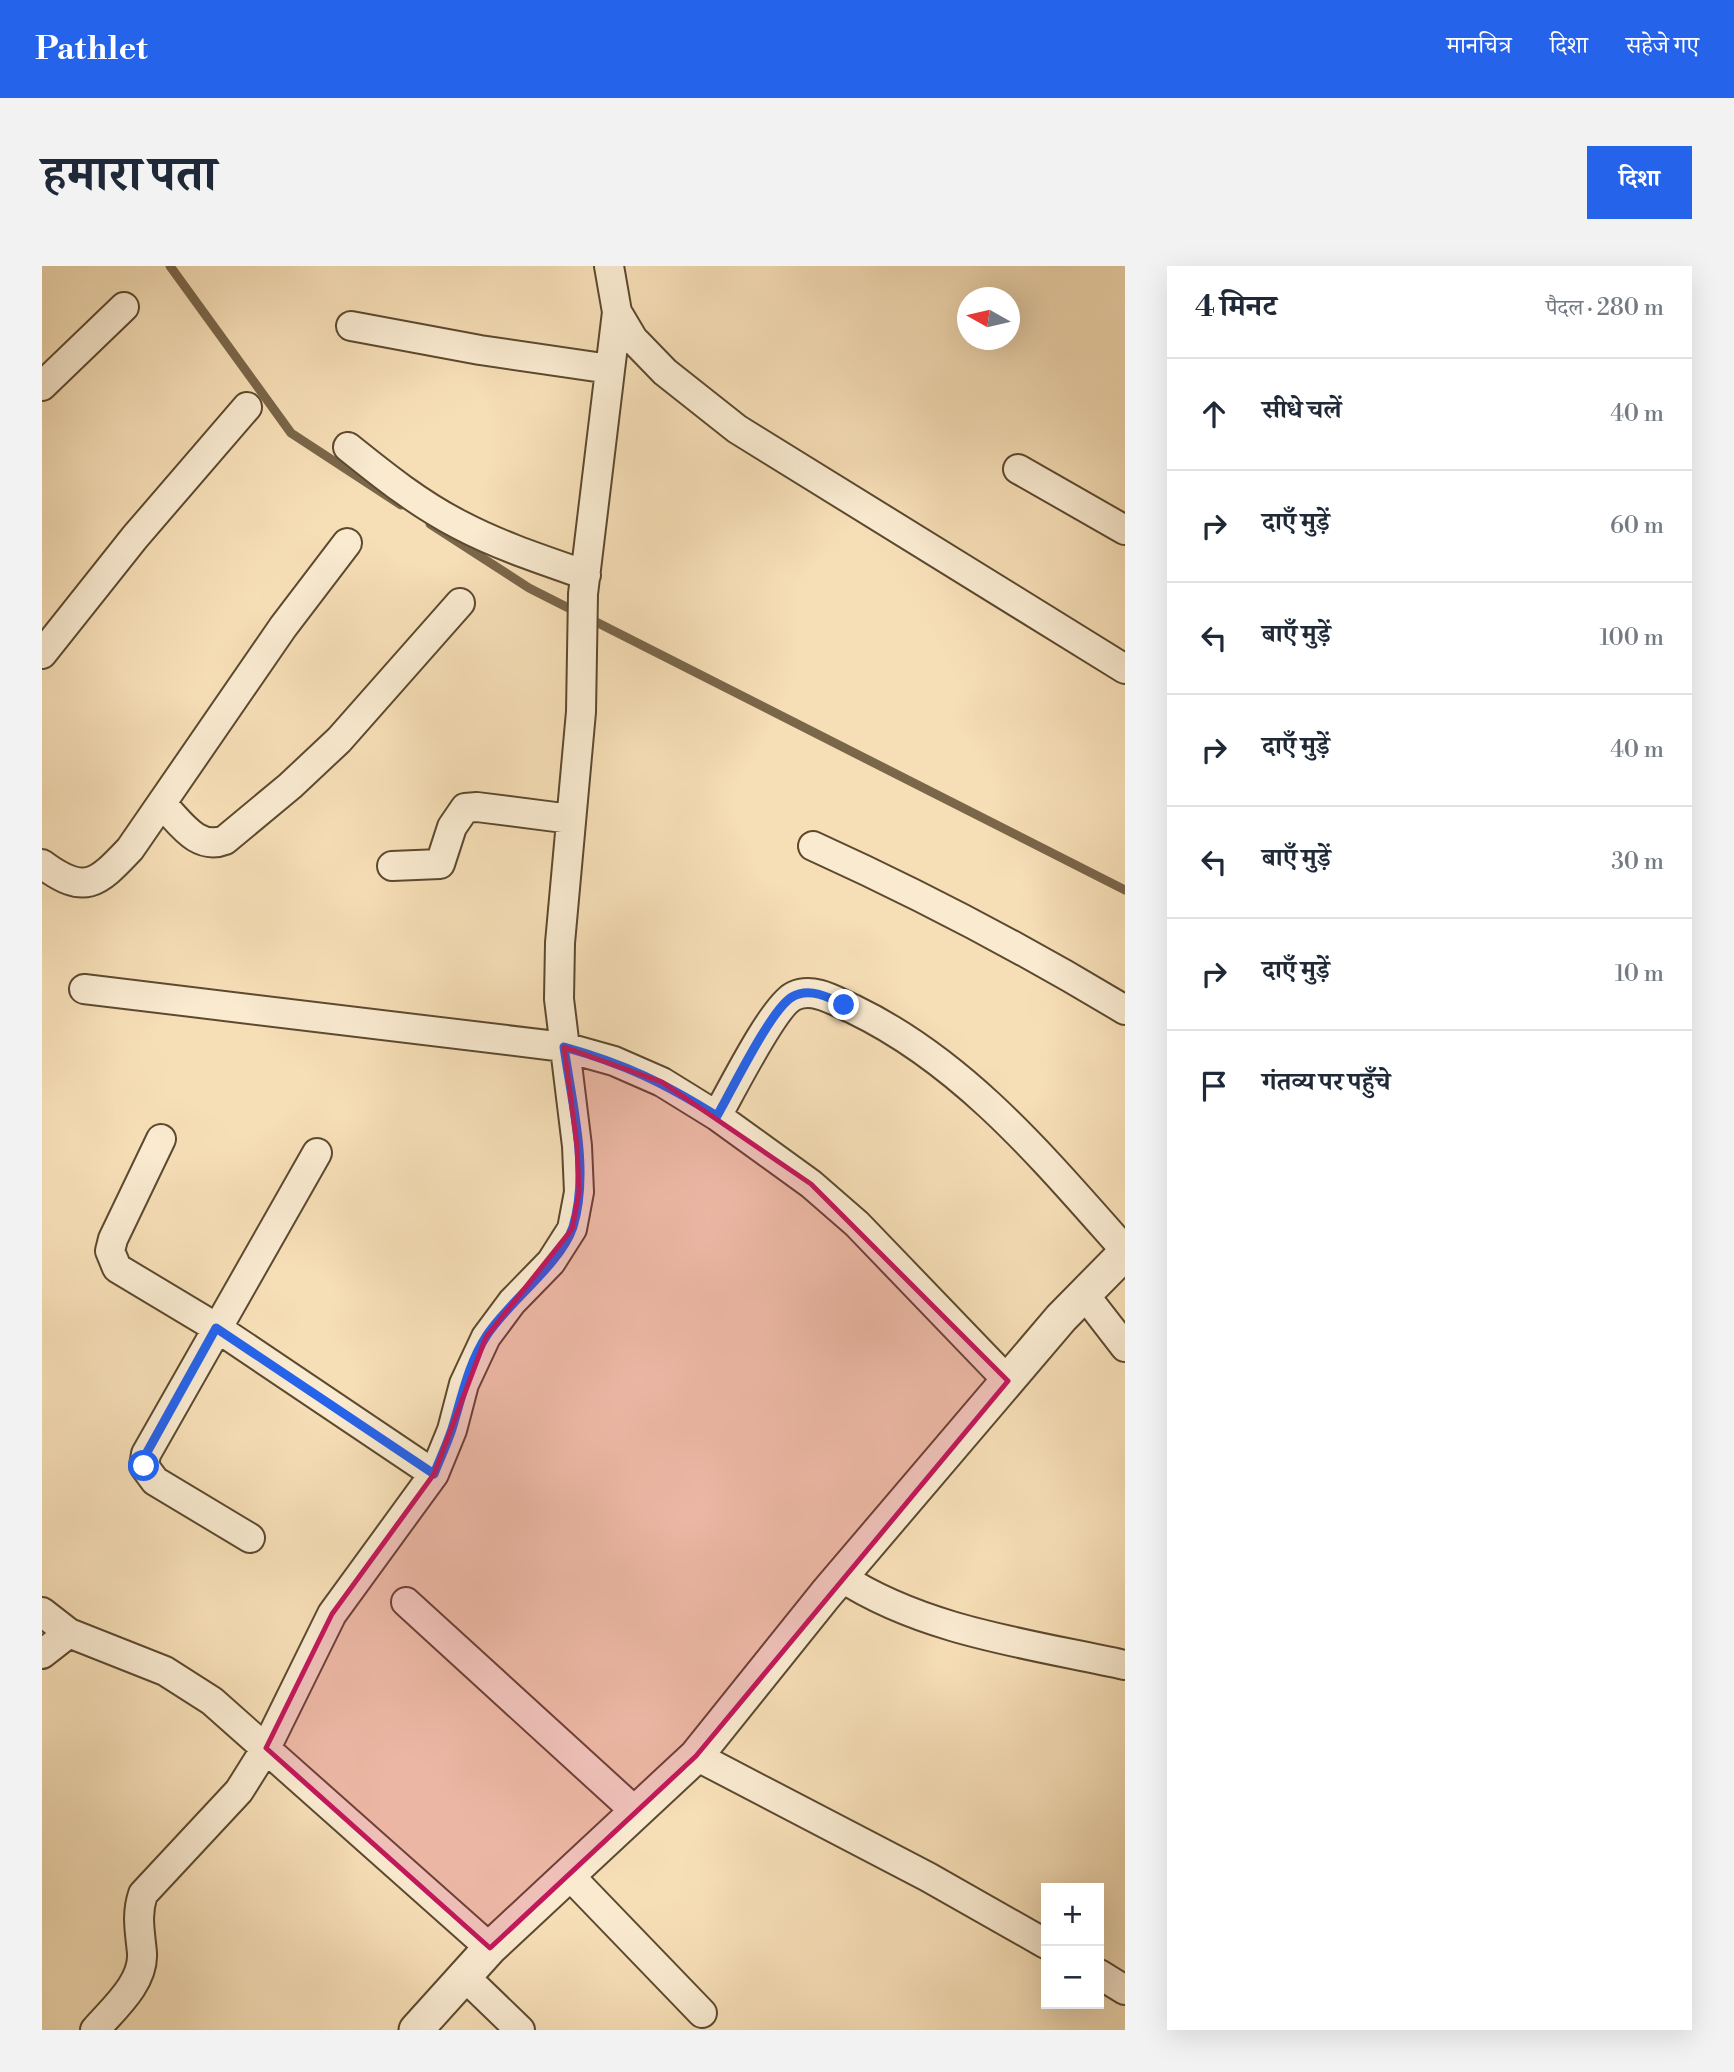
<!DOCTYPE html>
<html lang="hi">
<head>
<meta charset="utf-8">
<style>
  :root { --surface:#fff; --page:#f2f2f3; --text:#1f2937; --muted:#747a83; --line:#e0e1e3; --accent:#2563eb }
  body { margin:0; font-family:"Libre Bodoni","Noto Serif Devanagari",serif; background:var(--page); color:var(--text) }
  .controls { position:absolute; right:21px; bottom:21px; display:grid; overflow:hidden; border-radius:0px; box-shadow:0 7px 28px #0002 }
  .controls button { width:63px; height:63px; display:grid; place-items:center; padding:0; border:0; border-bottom:2px solid var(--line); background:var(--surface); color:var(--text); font:35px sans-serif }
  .compass { position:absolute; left:915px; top:21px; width:63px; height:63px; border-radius:50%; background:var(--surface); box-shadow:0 7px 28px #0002; rotate:278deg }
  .stop { position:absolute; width:21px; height:21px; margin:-16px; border:5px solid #2563eb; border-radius:50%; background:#fff }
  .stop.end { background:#2563eb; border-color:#fff; box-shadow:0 2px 7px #0008 }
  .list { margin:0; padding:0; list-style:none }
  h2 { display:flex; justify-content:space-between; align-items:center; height:91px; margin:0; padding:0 28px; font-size:30px }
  h2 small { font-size:23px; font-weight:400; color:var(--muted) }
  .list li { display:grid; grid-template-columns:46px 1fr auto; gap:21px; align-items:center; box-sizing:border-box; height:112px; padding:0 28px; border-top:2px solid var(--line) }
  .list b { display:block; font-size:26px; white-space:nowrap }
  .list em { font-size:23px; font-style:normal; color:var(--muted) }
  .icon { flex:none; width:38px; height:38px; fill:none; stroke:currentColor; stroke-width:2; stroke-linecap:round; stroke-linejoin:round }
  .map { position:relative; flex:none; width:1083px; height:1764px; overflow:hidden; border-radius:0px }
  header { display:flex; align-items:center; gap:42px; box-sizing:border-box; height:98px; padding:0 35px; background:var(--accent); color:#fff }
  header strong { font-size:33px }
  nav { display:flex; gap:38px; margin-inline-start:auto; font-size:24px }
  .intro { display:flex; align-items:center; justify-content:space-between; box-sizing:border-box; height:168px; padding:0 42px }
  h1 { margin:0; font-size:49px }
  .button { padding:18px 32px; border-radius:0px; background:var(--accent); color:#fff; font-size:24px; font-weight:700 }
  main { display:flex; gap:42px; padding:0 42px }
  aside { flex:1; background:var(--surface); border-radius:0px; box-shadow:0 7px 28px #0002 }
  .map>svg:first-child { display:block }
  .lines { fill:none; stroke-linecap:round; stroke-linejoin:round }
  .stream { stroke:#7a6649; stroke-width:9 }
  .minor-casing { stroke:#5c492f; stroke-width:32 }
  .tertiary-casing { stroke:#5c492f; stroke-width:37 }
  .minor { stroke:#f9ead0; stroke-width:28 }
  .tertiary { stroke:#f9ead0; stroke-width:33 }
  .route { stroke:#2563eb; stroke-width:9 }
  .marked { fill:#c2185b; fill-opacity:0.2; stroke:#c2185b; stroke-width:5; stroke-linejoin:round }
</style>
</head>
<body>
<header>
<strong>Pathlet</strong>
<nav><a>मानचित्र</a><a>दिशा</a><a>सहेजे गए</a></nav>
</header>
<div class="intro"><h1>हमारा पता</h1><a class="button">दिशा</a></div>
<main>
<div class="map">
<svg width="1083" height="1764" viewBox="0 0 1083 1764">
  <rect width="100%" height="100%" fill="#f6deb6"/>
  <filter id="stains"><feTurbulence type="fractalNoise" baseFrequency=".00286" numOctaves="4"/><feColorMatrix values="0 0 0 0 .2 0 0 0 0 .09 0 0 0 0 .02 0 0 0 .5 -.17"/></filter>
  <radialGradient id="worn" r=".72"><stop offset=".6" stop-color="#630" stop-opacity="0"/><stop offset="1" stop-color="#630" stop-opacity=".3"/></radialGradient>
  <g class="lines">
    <!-- stream -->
    <path class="stream" d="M128 0 249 167 359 239
      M388 258 487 322 1083 624"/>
    <!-- minor casing -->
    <g class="minor-casing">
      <path id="minor" d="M567 0 575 46 591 73 623 106 695 163 1083 403
        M309 60 438 84 568 103
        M0 120 82 41
        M306 181C342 210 377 238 418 259 458 280 501 294 544 309
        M976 203 1083 264
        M0 388 93 271 205 141
        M120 538C138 556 155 585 183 574L248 520 297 474 418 337
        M771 580C879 629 982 683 1083 744
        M0 598C43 630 55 618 88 583L241 361 305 277
        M350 600 398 598 410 561 423 542 435 541 529 553
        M42 723 522 781 572 795 620 816 675 850 769 918 815 958 966 1115
        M675 850C688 827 732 739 752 730 772 721 793 735 811 743 923 797 1002 893 1083 984
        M119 873 71 973 68 985 75 1002 175 1062 392 1208
        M1042 1028 1083 1081
        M208 1272 113 1215 102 1200 104 1188 275 887
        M799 1311C882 1365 987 1378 1083 1399
        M364 1336 595 1547
        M0 1346 27 1367 123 1405 170 1435 448 1682
        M0 1388 27 1367
        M654 1490 886 1611 1004 1678
        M527 1609 660 1747
        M1057 1708 1083 1724
        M421 1709 478 1764
        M53 1764C71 1743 102 1717 100 1687 98 1665 94 1649 101 1628L197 1525 224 1482 290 1348 392 1208 410 1164 422 1118 444 1071 470 1036 509 996 530 963 537 926 535 880 517 733 518 677 539 446 541 328 575 46"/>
    </g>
    <!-- tertiary casing -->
    <g class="tertiary-casing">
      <path id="tertiary" d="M374 1764 448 1682 654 1490 784 1328 1019 1052 1083 987"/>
    </g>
    <!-- minor -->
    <use href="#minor" class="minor"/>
    <!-- tertiary -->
    <use href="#tertiary" class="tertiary"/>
  </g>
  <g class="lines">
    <!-- route -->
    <path class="route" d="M102 1200 104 1188 174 1062 392 1208C398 1193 405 1178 410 1163 420 1131 426 1098 445 1069 468 1034 518 999 531 961 548 905 530 838 522 781 583 798 622 817 675 850 689 826 729 743 750 731 767 721 787 731 802 739"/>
  </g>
  <!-- marked area -->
  <path class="marked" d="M522 781 620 816 769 918 966 1115 654 1490 448 1682 224 1482 290 1348 392 1208 444 1071 530 963 537 926 535 880Z"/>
  <rect width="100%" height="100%" filter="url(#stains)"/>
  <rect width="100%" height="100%" fill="url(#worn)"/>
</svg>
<div class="controls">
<button>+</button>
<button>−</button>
</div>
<svg class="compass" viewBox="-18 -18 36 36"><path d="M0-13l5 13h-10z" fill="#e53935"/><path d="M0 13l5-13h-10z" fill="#747a83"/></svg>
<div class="stop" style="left:102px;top:1200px"></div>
<div class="stop end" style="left:802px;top:739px"></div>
</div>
<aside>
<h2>4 मिनट<small>पैदल · 280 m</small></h2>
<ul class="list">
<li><svg class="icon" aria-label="ahead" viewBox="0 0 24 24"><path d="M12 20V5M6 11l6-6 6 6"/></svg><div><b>सीधे चलें</b></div><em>40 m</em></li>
<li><svg class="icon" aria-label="right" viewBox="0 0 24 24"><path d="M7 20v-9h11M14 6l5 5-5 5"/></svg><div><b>दाएँ मुड़ें</b></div><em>60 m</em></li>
<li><svg class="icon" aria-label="left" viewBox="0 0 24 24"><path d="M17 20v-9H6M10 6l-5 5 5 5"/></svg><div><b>बाएँ मुड़ें</b></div><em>100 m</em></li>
<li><svg class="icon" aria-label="right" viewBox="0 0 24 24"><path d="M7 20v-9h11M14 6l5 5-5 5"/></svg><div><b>दाएँ मुड़ें</b></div><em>40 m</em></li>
<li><svg class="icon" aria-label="left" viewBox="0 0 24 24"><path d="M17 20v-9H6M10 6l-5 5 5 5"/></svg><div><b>बाएँ मुड़ें</b></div><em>30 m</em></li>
<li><svg class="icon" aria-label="right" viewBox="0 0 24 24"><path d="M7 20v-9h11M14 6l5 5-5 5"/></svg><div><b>दाएँ मुड़ें</b></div><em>10 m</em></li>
<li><svg class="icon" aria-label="arrive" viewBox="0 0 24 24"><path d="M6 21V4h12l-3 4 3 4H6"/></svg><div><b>गंतव्य पर पहुँचे</b></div></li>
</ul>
</aside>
</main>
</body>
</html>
